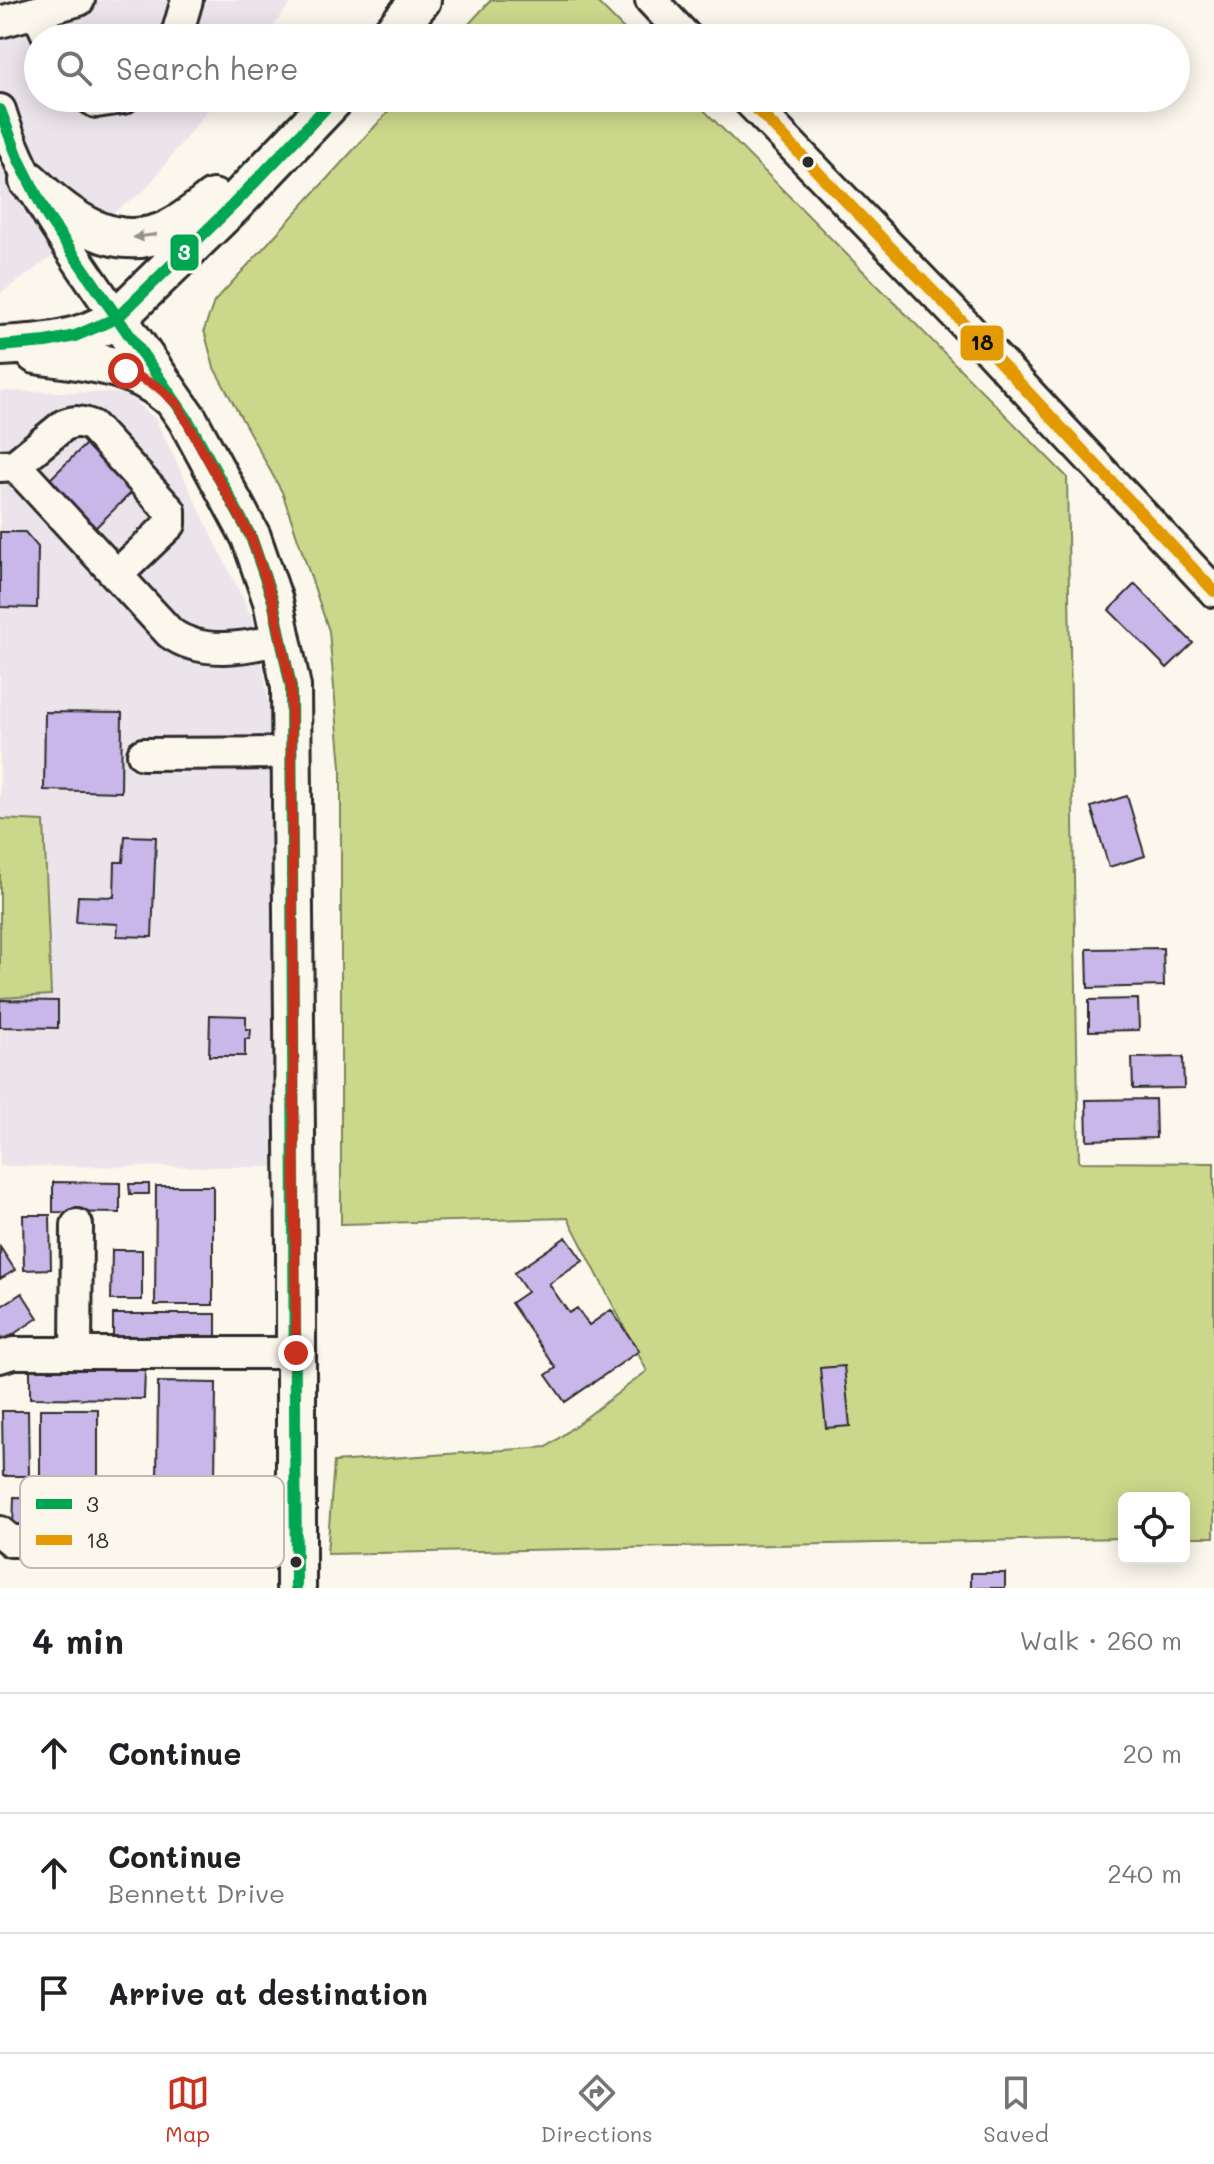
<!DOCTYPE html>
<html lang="en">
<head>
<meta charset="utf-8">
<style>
  :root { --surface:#fff; --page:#f6f6f6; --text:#202124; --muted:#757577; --line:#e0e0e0; --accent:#c8321e }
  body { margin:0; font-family:Mali,sans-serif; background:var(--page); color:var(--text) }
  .controls { position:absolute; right:24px; bottom:24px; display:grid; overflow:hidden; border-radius:12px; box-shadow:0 4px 20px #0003 }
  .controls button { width:72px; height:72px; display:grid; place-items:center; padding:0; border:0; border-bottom:2px solid var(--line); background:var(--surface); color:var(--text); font:40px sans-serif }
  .stop { position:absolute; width:24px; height:24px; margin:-18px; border:6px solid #c8321e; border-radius:50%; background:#fff }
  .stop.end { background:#c8321e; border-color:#fff; box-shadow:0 2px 8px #0008 }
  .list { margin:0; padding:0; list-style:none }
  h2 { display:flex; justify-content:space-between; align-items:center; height:104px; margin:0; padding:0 32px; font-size:34px }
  h2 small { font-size:26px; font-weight:400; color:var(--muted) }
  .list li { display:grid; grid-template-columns:52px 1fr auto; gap:24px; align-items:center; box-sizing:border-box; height:120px; padding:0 32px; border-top:2px solid var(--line) }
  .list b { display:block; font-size:30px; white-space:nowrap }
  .list p { margin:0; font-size:26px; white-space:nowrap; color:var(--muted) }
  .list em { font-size:26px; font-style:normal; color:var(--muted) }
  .icon { flex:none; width:44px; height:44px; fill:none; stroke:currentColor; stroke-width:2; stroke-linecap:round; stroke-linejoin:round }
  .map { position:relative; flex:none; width:1214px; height:1588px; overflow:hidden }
  .search { position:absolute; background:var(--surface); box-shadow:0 4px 20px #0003; left:24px; right:24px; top:24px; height:88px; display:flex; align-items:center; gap:20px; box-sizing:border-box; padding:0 28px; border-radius:44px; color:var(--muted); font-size:30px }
  .sheet { height:464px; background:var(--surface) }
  nav { display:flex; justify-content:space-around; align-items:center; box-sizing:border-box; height:112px; border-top:2px solid var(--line); background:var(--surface); font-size:22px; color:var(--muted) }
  nav a { display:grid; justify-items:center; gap:4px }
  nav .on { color:var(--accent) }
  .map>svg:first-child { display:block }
  .built { fill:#ece4eb }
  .green { fill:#cbd88b; stroke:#7b825b; stroke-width:2 }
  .building { fill:#c8b7e8; stroke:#2b2b2b; stroke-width:2 }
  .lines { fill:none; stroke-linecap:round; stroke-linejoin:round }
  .minor-casing { stroke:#2b2b2b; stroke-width:36 }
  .major-casing { stroke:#2b2b2b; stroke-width:44 }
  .minor { stroke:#fbf7ec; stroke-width:30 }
  .major { stroke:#fbf7ec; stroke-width:38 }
  .bus-1-casing { stroke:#fbf7ec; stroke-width:18 }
  .bus-2-casing { stroke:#fbf7ec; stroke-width:18 }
  .bus-1 { stroke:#00a651; stroke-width:12 }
  .bus-2 { stroke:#e39a04; stroke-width:12 }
  .oneway { fill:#93918c }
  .route { stroke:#c8321e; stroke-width:10 }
  .bus-dot { fill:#2b2b2b; stroke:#fbf7ec; stroke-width:3 }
  .key { fill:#fbf7ec; stroke:#bdbab2; stroke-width:2 }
  .key-label { font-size:22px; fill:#2b2b2b }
  .line-badge { stroke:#fbf7ec; stroke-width:3 }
  .badge-label { font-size:22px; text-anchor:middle; font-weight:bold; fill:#fff }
  .pale-badge-label { font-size:22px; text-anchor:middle; font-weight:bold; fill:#111 }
</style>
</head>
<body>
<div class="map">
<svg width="1214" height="1588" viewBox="0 0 1214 1588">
  <rect width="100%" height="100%" fill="#fbf7ec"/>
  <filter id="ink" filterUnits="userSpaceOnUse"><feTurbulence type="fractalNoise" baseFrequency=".0125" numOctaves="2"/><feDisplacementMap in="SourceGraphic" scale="16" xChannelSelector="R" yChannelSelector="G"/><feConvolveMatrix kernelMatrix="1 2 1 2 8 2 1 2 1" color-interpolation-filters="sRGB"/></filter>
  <g filter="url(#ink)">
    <!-- built -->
    <path class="built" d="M0 0H293L264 38H38V98H217L145 190 0 294Z
      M0 391 126 393 156 420 256 626 269 703 274 808V1167L0 1166V998L51 994 44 821 0 819Z"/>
    <!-- green -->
    <path class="green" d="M491 0H595L633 38H456Z
      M401 98H692L1067 477 1079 1162 1214 1163V1537H1184V1498H1124V1538L327 1554 334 1462 547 1447 647 1371 568 1218 341 1224V767L329 631 282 492 214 368 204 330 214 302Z
      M0 819 44 821 51 995 0 998Z"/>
    <!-- building -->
    <path class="building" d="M91 439 138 486 87 536 40 489Z
      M0 532H25L38 547 37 608 0 607Z
      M1135 584 1193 643 1167 668 1109 610Z
      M45 712 122 713 121 792 44 790Z
      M1127 796 1145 856 1109 867 1091 807Z
      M125 836 156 837 152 937 117 936 118 924 76 922 78 896 114 897 115 862H123Z
      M1163 948 1164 986 1088 988 1087 949Z
      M1138 999 1139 1030 1089 1031V1000Z
      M0 1000 58 1001V1028L0 1027Z
      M210 1015 246 1016V1029H251L250 1039H245V1056H209Z
      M1183 1057 1184 1088 1133 1089 1132 1058Z
      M1155 1099 1156 1138 1087 1140 1086 1100Z
      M53 1182 120 1183V1213L53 1212Z
      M129 1184H149V1194H130Z
      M156 1186H213V1305H155Z
      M23 1215H50L51 1269 24 1270Z
      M566 1237 583 1261 549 1284 569 1313 577 1308 589 1325 611 1310 639 1351 565 1402 546 1375 556 1368 511 1303 527 1292 514 1273Z
      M0 1247 15 1270 0 1279Z
      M112 1250H142V1300H111Z
      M22 1293 38 1318 0 1343V1307Z
      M113 1314H216V1342H113Z
      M844 1366 850 1426 826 1428 820 1368Z
      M30 1368 145 1369 144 1399 30 1398Z
      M158 1382 216 1383 215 1485 157 1484Z
      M40 1409H98V1484L40 1483Z
      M2 1411H28L29 1476H3Z
      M14 1497 104 1499 103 1529 13 1527Z
      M971 1573H1005V1588H971Z"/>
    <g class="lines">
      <!-- minor casing -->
      <g class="minor-casing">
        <path id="minor" d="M651 0 687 38
          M37 12 49 38
          M0 22 79 0
          M176 38 187 0
          M90 98 96 102 123 98
          M746 98 954 313 1214 591
          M0 110C24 188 72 252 117 318
          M15 465 170 633C202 656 245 648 281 639
          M0 466 15 465 64 425C75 421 81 421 92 426L170 511V524L117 575
          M143 754 291 753
          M76 1353 77 1225
          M0 1357 13 1353H296
          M0 1532 11 1541H296"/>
      </g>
      <!-- major casing -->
      <g class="major-casing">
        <path id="major" d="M388 38 421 0
          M29 181C67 219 117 257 172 228 187 220 200 209 213 199
          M117 318 188 420 251 537 273 601 291 687 296 1248V1588
          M0 346C42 344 81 341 117 318L233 205 335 98
          M36 354C80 361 132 363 166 394"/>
      </g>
      <!-- minor -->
      <use href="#minor" class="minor"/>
      <!-- major -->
      <use href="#major" class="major"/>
      <!-- bus-1 casing -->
      <g class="bus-1-casing">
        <path id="bus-1" d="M0 110 19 160 47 216 188 420 251 537 273 601 291 687 296 1588
          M0 346 46 342 75 336 117 318 233 205 335 98"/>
      </g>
      <!-- bus-2 casing -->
      <g class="bus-2-casing">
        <path id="bus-2" d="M746 98 954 313 1214 591"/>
      </g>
      <!-- bus-1 -->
      <use href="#bus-1" class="bus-1"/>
      <!-- bus-2 -->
      <use href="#bus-2" class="bus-2"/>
    </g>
    <!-- one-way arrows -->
    <defs><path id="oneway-solid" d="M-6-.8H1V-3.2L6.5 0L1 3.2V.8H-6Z" transform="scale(2)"/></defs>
    <use class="oneway" href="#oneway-solid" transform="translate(145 236) rotate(172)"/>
  </g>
  <g class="lines" filter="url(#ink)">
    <!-- route -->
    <path class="route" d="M126 371 158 387 177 404 251 537 273 601 291 687 296 1353"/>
  </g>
  <!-- markers -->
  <g class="bus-dot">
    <circle cx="808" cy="162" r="7"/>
    <circle cx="296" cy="1562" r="7"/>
  </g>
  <!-- legend -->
  <rect x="20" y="1476" width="264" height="92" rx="12" class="key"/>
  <rect x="36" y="1499" width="36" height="10" fill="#00a651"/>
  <rect x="36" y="1535" width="36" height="10" fill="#e39a04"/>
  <g class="key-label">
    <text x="86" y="1512">3</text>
    <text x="86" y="1548">18</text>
  </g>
  <g class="line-badge">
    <rect x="169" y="233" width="31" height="39" rx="8" fill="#00a651"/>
    <rect x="959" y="324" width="46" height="38" rx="8" fill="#e39a04"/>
  </g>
  <g class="badge-label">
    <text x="184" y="260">3</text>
  </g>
  <g class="pale-badge-label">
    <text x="982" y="350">18</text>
  </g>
</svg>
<div class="controls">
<button><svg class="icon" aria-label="locate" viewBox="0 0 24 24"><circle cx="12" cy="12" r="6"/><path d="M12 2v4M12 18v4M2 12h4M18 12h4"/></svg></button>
</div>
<div class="stop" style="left:126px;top:371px"></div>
<div class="stop end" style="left:296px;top:1353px"></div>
<div class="search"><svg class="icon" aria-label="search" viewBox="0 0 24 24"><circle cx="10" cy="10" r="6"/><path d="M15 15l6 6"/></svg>Search here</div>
</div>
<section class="sheet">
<h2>4 min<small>Walk · 260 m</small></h2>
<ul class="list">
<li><svg class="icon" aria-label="ahead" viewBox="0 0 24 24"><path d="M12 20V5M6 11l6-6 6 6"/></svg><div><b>Continue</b></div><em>20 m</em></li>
<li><svg class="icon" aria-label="ahead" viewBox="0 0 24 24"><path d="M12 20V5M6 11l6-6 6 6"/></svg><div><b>Continue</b><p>Bennett Drive</p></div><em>240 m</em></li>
<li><svg class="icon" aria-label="arrive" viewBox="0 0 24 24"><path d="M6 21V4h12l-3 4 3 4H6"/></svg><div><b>Arrive at destination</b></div></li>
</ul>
</section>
<nav>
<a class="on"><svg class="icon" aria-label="map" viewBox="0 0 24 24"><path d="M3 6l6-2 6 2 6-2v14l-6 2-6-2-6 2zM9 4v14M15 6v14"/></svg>Map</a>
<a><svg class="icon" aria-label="directions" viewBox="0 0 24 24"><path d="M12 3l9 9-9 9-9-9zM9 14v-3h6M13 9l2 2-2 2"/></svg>Directions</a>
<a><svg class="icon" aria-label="saved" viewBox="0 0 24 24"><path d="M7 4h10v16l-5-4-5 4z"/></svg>Saved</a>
</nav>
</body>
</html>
